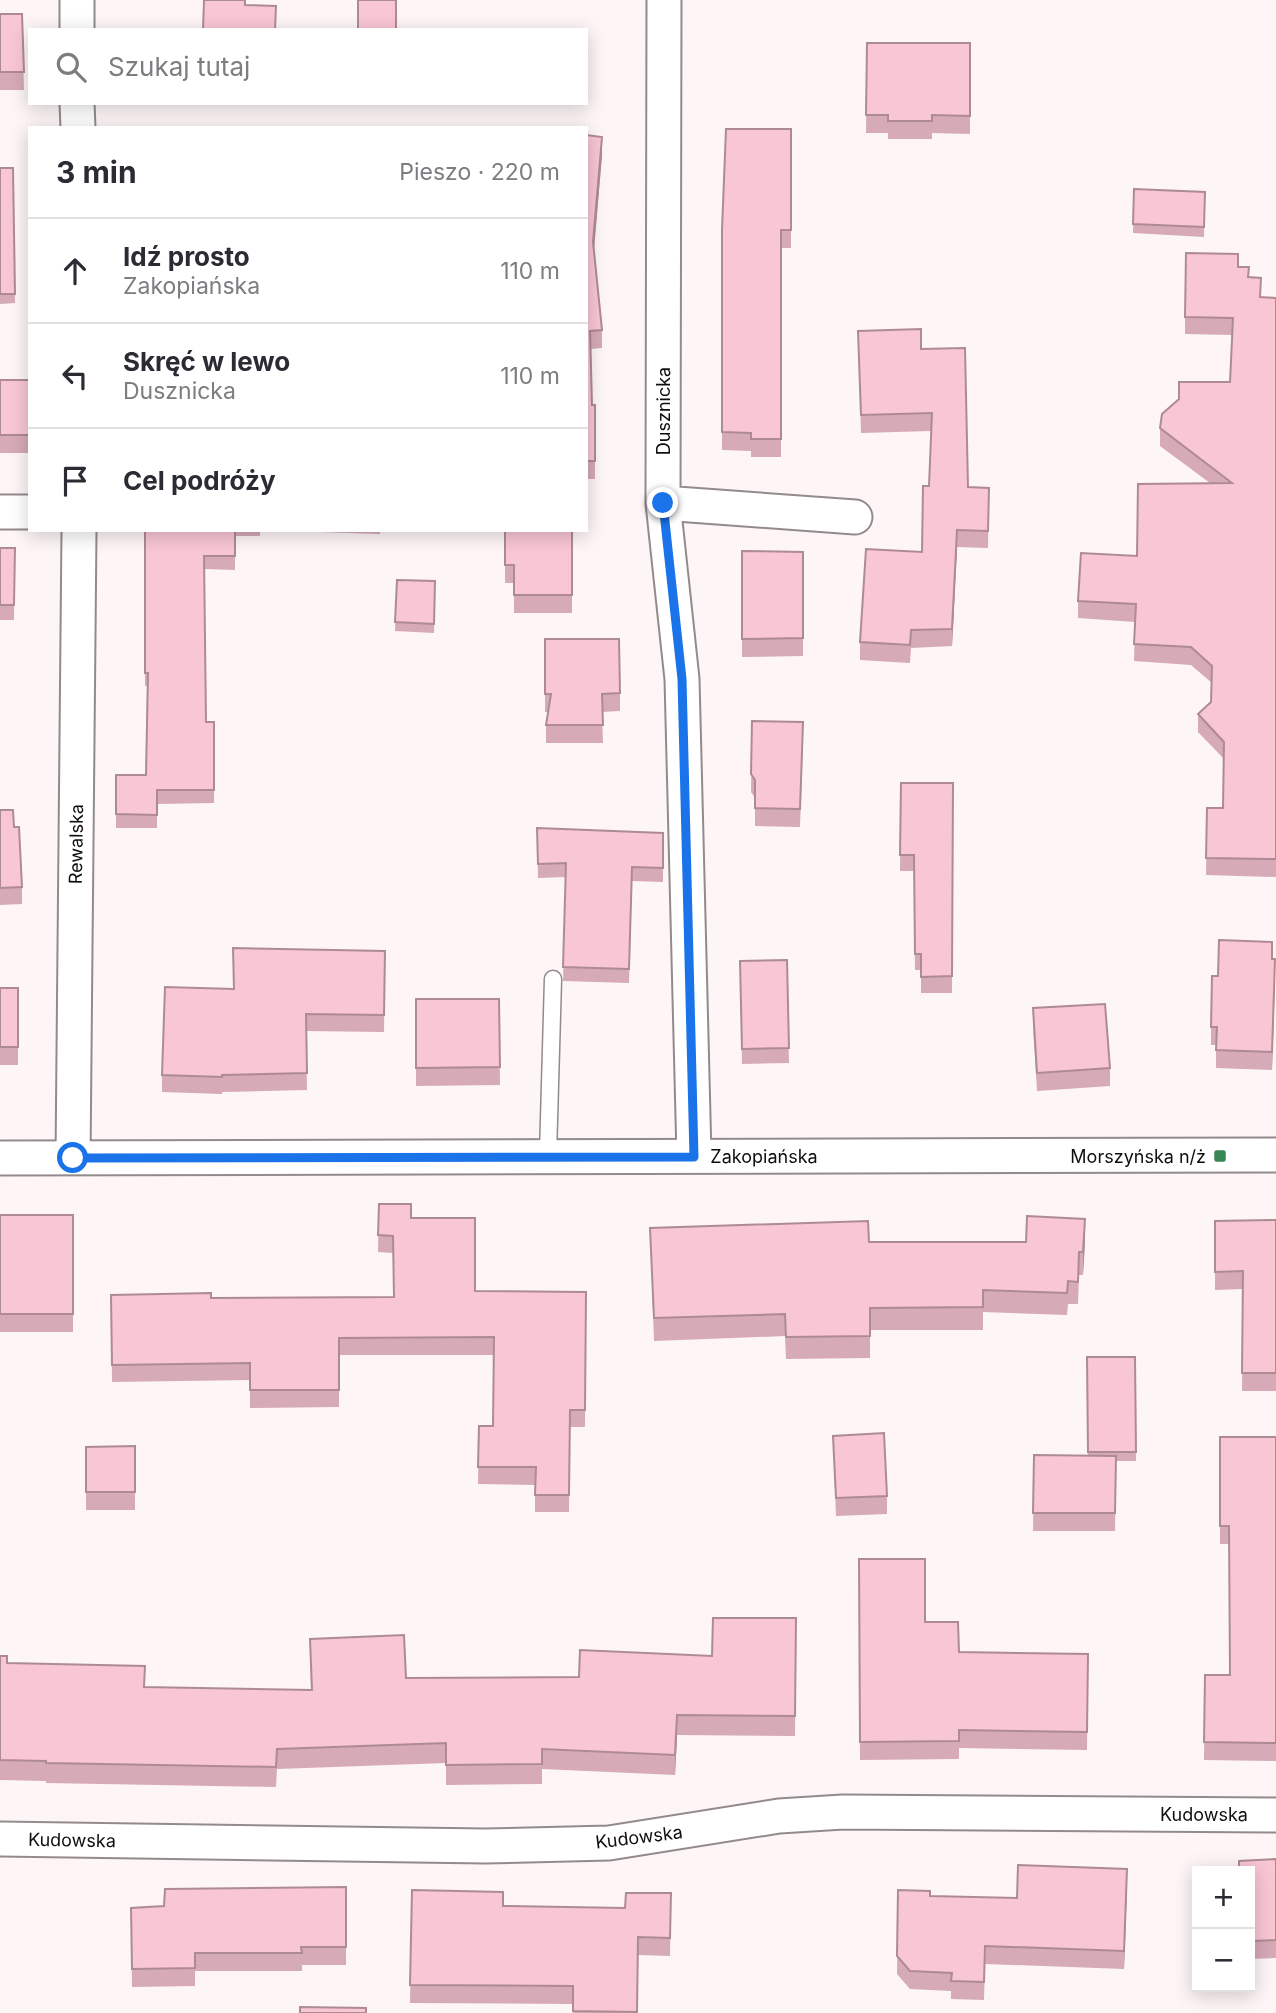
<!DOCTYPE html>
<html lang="pl">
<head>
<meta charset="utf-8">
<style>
  :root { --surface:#fff; --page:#f7f7f7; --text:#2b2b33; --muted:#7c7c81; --line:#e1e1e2 }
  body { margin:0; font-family:Inter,sans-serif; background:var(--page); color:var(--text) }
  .controls { position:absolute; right:21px; bottom:21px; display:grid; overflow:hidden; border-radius:0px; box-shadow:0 4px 18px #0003 }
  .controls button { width:63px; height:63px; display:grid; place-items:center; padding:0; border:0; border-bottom:2px solid var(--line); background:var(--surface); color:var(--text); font:35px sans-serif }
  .stop { position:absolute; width:21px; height:21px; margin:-16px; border:5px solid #1a73e8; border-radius:50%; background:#fff }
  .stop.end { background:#1a73e8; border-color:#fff; box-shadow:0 2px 7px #0008 }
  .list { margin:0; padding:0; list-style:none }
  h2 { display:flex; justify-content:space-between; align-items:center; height:91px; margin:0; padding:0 28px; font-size:30px }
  h2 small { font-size:23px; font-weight:400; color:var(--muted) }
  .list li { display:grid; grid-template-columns:46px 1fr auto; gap:21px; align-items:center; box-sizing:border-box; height:105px; padding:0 28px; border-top:2px solid var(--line) }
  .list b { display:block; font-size:26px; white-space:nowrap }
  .list p { margin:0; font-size:23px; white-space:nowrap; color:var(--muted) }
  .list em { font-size:23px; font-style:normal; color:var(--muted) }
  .icon { flex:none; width:38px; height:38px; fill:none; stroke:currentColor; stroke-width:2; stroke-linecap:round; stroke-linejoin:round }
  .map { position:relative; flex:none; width:1276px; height:2013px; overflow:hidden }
  .search { position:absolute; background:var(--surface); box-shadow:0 4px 18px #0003; left:28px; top:28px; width:560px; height:77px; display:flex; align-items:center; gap:18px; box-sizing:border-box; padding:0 24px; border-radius:0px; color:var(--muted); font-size:26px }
  .panel { position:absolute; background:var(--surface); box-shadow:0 4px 18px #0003; left:28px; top:126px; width:560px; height:406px; border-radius:0px }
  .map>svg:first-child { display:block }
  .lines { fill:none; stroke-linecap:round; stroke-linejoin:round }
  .lane-casing { stroke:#938a8c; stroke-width:19 }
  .street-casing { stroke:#938a8c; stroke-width:37 }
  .lane { stroke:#fff; stroke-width:16 }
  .street { stroke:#fff; stroke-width:33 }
  .wall { fill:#d6aab6 }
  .shaded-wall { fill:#ae8b94 }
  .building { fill:#f9c6d4; stroke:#ae8b94; stroke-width:2 }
  .route { stroke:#1a73e8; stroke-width:9 }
  .poi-dot { fill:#368656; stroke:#fff; stroke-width:2.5 }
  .labels { text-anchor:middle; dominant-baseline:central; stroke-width:5; stroke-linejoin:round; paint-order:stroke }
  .street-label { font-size:18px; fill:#100d0e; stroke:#fff }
  .poi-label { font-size:18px; fill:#100d0e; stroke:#fff; text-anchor:end }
</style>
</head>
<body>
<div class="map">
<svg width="1276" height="2013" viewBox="0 0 1276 2013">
  <rect width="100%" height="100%" fill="#fef5f7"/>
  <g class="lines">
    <!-- lane casing -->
    <g class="lane-casing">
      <path id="lane" d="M548 1155 553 979"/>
    </g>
    <!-- street casing -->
    <g class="street-casing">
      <path id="street" d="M77 0V30
        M664 0 663 503 682 679 694 1156
        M77 103 78 128
        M663 503 855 517
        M0 512H30
        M0 1158 1276 1155
        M73 1158 79 530
        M0 1839 485 1846 609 1843 779 1816 843 1812 1276 1815"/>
    </g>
    <!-- lane -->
    <use href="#lane" class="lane"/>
    <!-- street -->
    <use href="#street" class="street"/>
  </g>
  <!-- wall -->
  <path class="wall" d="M0 14H22L24 90H0Z
    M867 43H970V134L932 133V139H888V133H866Z
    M791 129V248H781V457H751V451L722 450V230Z
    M586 135 602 155 594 250 602 330V348L591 349 592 405H595V479H586Z
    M0 168H13L15 303 0 304Z
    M1134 189 1205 192 1204 237 1133 233Z
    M1238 267 1249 277 1261 297 1276 298V877L1206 875 1207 808H1223L1224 759 1198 732V714L1211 702 1212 683 1191 665 1134 661 1135 622 1078 618V601L1137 556 1210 483 1160 446V428L1230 382 1232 335 1185 334V317Z
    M858 331 921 349 968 487 989 488 988 548 957 547 952 646 911 648 910 663 860 660V642L922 552 929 486 931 431 861 433Z
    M0 380H30V453H0Z
    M144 530H260V536H235V570L204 569 206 722H214V803L157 804V828H116V775H146L147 686H145Z
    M321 530H380V534L321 532Z
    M505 530H572V613H514V583H505Z
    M0 548H15L14 620H0Z
    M742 551 803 552V656L742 657Z
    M397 580 435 581 434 633 395 631Z
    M545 639 620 693V711L602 712 603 743H546V725L548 712H545Z
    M752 721 803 740 800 827 755 826V798L751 792Z
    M901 783H953L952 993H921V970H915L914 871H900Z
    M0 810 14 827 22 887V904L0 905Z
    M537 828 663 833V882L632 881 629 983 563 981 566 877 538 878Z
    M385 951 384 1032 306 1031 307 1090 222 1092V1094L162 1092V1075L234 989Z
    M1272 959 1275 977 1272 1070 1216 1068V1045H1211V1027L1218 976Z
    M787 960 789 1063 742 1064 740 961Z
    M0 988H18V1065H0Z
    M416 999H499L500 1085 416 1086Z
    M1033 1008 1110 1068V1086L1037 1091 1033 1026Z
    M379 1204 411 1218 475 1291 586 1292 585 1427H570L569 1512H535V1485L478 1484 479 1426H493L494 1355H339V1407L250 1408V1380L112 1382 111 1295 211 1298 394 1297 393 1253 378 1252Z
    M0 1215H73V1332H0Z
    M1276 1220V1391H1242L1243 1289 1215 1290V1221Z
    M650 1228 869 1242 1085 1241 1083 1275H1079L1078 1304H1068L1067 1315 983 1312V1330H870V1358L786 1359 785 1336 654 1341Z
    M1087 1357H1135L1136 1461H1116L1115 1531H1033L1034 1455H1088Z
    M833 1436 887 1496V1514L836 1516Z
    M1220 1437H1276V1761L1204 1760 1205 1675H1230L1229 1544H1220Z
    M135 1446V1510H86V1447Z
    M859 1559 925 1622 959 1652 1088 1654 1087 1750 959 1748V1759L860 1760Z
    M796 1618 795 1736 677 1735 675 1775 542 1769V1784L446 1785V1763L277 1769 276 1787 46 1783V1781L0 1780V1656L7 1663 145 1687 311 1690 310 1639 406 1678 579 1677 712 1656Z
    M1276 1859V1958L1250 1959V1871Z
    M346 1887V1965H302V1971H195V1986L132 1987 131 1908 164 1906Z
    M1127 1887 1124 1969 985 1964 984 2000 951 1999V1991L910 1989 897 1974 898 1890 930 1896 1017 1898Z
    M412 1890 503 1906 625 1908 671 1893 670 1956 638 1955 637 2013H573V2004L410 2003Z"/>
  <!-- shaded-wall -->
  <path class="shaded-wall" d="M602 137V155L593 260V242Z
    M957 530V547L952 646V629Z
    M1275 959V977L1272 1070V1052Z
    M1085 1219V1241L1083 1275V1252Z
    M677 1715V1735L675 1775V1755Z
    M1127 1869V1887L1124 1969V1951Z"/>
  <!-- building -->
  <path class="building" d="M204 0H245V5L276 6 275 30H203Z
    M358 0H396V29H358Z
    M0 14H22L24 72H0Z
    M867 43H970V116L932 115V121H888V115H866Z
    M726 129H791V230H781V439H751V433L722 432V230Z
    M586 135 602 137 593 242 602 330 590 331 592 405H595V461H586Z
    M0 168H13L15 294H0Z
    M1134 189 1205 192 1204 227 1133 224Z
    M1186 253 1238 254V267H1249L1248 277 1261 278 1260 297 1276 298V859L1206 858 1207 808H1223L1224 742 1198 714 1211 702 1212 666 1191 647 1134 644 1136 604 1078 601 1081 553 1137 556 1138 484 1232 483 1160 428 1162 414 1179 399V382H1230L1233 318 1185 317Z
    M921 329V349L965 348 968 487 989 488 988 531 957 530 952 629 911 630 910 645 860 642 866 549 922 552 923 486H929L932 413 861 415 858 331Z
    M0 380H30V435H0Z
    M145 530H235V556H204L206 722H214V790H157V815L116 814V775H146L148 673H145Z
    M505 530H572V595H514V565H505Z
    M0 548H15L14 605H0Z
    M742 551 803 552V638L742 639Z
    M397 580 435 581 434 624 395 622Z
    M545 639H619L620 693 602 694 603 725H546L551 694H545Z
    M752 721 803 722 800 809 755 808V780L751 774Z
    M901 783H953L952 976 921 977V954H915L914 855H900Z
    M0 810H13L14 827H19L22 887 0 888Z
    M537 828 663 833V868L632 867 629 969 563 967 566 863 538 864Z
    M1219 940 1272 942V959H1275L1272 1052 1216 1050 1217 1027H1211L1212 976H1218Z
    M233 948 385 951 384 1015 306 1014 307 1073 222 1075V1077L162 1075 165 987 234 989Z
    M787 960 789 1048 742 1049 740 961Z
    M0 988H18V1047H0Z
    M416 999H499L500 1067 416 1068Z
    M1105 1004 1110 1068 1037 1073 1033 1008Z
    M379 1204H411V1218H475V1291L586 1292 585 1410H570L569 1495H535L536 1467H478L479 1426H493L494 1337 339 1338V1390H250V1363L112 1365 111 1295 211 1293V1298L394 1297 393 1236 378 1235Z
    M0 1215H73V1314H0Z
    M1027 1216 1085 1219 1083 1252H1079L1078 1282 1068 1281 1067 1293 983 1290V1307L870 1308V1336L786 1337 785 1314 654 1318 650 1228 868 1221 869 1242H1026Z
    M1276 1220V1373H1242L1243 1271 1215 1272V1221Z
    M1087 1357H1135L1136 1452H1088Z
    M884 1433 887 1496 836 1498 833 1436Z
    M1220 1437H1276V1743L1204 1742 1205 1675H1230L1229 1526H1220Z
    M135 1446V1492H86V1447Z
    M1034 1455 1116 1456 1115 1513H1033Z
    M859 1559H925V1622H958L959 1652 1088 1654 1087 1732 959 1730V1741L860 1742Z
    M713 1618H796L795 1716 677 1715 675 1755 542 1749V1764L446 1765V1743L277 1749 276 1767 46 1763V1761L0 1760V1656H7V1663L145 1666 144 1687 312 1690 310 1639 404 1635 406 1678 579 1677 580 1650 712 1656Z
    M1276 1859V1940L1250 1941V1871H1239V1861Z
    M1018 1865 1127 1869 1124 1951 985 1946 984 1982 951 1981 952 1973 910 1971 897 1956 898 1890 930 1891V1896L1017 1898Z
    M346 1887V1947H301L302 1953H195V1968L132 1969 131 1908 164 1906 165 1889Z
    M412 1890 503 1892V1906L625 1908 626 1893H671L670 1938 638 1937 637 2012 573 2011V1986L410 1985Z
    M300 2007 366 2008V2013H300Z"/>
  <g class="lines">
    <!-- route -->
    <path class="route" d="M73 1158 694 1157 682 679 663 503"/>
  </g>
  <!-- markers -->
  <rect class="poi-dot" x="1213" y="1149" width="14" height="14" rx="3.5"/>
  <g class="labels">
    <!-- street labels -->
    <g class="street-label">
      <text transform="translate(663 411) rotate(-90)">Dusznicka</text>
      <text transform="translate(76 844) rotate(-89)">Rewalska</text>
      <text x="764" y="1156">Zakopiańska</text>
      <text x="1204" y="1814">Kudowska</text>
      <text transform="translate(639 1837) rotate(-7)">Kudowska</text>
      <text transform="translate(72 1840) rotate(1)">Kudowska</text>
    </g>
    <!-- poi labels -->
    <g class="poi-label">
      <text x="1206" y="1156">Morszyńska n/ż</text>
    </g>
  </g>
</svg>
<div class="controls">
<button>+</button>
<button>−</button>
</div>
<div class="stop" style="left:73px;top:1158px"></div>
<div class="stop end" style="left:663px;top:503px"></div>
<div class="search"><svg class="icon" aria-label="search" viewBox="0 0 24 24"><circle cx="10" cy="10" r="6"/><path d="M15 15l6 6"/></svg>Szukaj tutaj</div>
<section class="panel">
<h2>3 min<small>Pieszo · 220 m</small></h2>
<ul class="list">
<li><svg class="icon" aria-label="ahead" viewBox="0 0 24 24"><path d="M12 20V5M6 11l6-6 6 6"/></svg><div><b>Idź prosto</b><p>Zakopiańska</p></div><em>110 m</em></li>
<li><svg class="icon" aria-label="left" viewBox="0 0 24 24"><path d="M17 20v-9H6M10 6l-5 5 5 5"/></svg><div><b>Skręć w lewo</b><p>Dusznicka</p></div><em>110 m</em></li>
<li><svg class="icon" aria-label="arrive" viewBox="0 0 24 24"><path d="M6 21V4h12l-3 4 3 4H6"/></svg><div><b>Cel podróży</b></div></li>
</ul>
</section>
</div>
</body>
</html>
